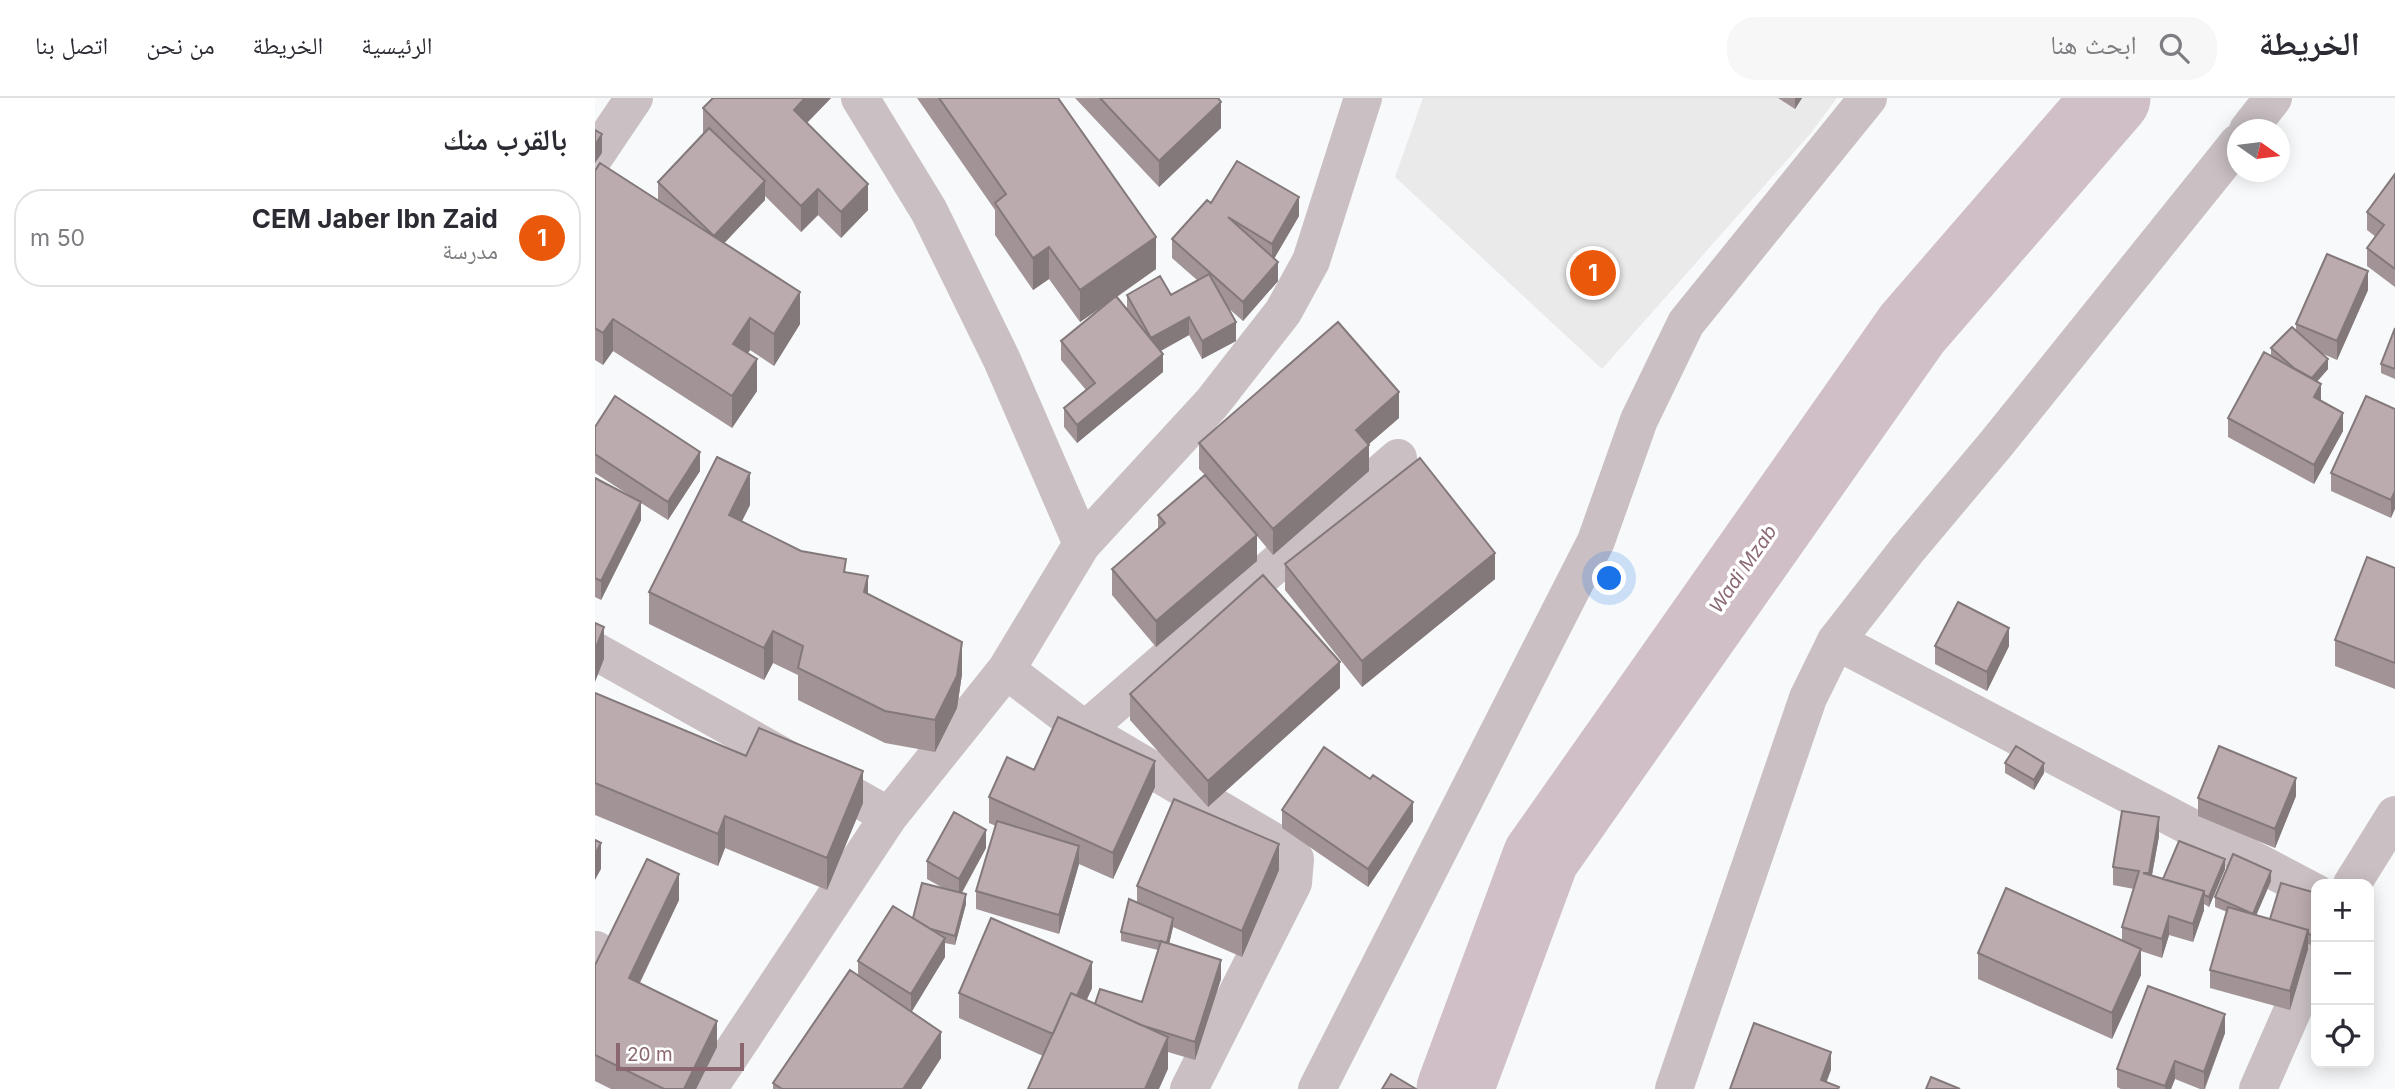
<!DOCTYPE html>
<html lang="ar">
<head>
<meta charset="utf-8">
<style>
  :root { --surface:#fff; --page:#f7f7f7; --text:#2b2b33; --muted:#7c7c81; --line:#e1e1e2; --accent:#ea580c }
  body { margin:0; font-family:Inter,"Noto Naskh Arabic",sans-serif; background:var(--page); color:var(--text); direction:rtl }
  .controls { position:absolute; right:21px; bottom:21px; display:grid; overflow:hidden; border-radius:14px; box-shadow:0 4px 18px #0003 }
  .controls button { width:63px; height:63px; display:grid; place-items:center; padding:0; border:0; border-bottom:2px solid var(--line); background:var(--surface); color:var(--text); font:35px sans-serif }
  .compass { position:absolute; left:1632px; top:21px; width:63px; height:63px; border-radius:50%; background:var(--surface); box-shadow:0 4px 18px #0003; rotate:104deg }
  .scale { position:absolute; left:21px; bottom:18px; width:128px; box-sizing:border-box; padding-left:7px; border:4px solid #8a676f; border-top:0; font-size:19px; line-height:24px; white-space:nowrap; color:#8a676f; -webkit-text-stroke:5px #fff; paint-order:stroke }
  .you { position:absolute; left:1015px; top:481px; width:24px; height:24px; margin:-18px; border:5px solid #fff; border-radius:50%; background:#1a73e8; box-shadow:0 0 0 10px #1a73e833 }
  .badge { display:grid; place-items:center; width:46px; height:46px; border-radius:50%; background:var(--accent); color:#fff; font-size:23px; font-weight:700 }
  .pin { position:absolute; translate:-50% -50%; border:4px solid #fff; box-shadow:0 2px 7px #0006 }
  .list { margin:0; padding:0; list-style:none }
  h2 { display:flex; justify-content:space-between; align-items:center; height:91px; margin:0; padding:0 28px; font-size:30px }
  h2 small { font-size:23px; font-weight:400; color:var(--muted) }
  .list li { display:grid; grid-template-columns:46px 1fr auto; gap:21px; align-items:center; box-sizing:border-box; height:98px; margin:0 14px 14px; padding:0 14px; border:2px solid var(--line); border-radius:28px }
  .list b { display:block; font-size:26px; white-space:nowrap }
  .list p { margin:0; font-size:23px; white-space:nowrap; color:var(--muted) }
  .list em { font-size:23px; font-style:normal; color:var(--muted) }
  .icon { flex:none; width:38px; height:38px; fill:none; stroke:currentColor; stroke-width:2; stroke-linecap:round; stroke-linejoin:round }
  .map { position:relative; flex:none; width:1800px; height:991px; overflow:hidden; direction:ltr }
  header { display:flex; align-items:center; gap:42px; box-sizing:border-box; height:98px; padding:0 35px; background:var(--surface); border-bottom:2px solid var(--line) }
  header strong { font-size:33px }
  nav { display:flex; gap:38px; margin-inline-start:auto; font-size:24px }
  .search { width:490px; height:63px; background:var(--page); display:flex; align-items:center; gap:18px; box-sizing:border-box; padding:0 24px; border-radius:28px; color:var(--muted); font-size:26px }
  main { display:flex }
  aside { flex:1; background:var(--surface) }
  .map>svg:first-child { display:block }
  .built { fill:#eaeaeb }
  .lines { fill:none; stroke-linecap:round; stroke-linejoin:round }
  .river { stroke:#d0bfc6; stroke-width:77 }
  .minor { stroke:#cac0c3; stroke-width:38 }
  .tertiary { stroke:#cac0c3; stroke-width:38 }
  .wall { fill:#a19396 }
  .shaded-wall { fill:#83787a }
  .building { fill:#bbabaf; stroke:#83787a; stroke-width:2 }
  .labels { text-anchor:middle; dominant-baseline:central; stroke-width:7; stroke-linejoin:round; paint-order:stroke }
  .water-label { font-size:19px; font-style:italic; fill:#8b6976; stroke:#fff }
</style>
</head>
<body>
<header>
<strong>الخريطة</strong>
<div class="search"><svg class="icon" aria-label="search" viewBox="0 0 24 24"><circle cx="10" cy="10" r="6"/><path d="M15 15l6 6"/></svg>ابحث هنا</div>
<nav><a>الرئيسية</a><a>الخريطة</a><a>من نحن</a><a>اتصل بنا</a></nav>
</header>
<main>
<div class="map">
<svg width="1800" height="991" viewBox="0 0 1800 991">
  <rect width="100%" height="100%" fill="#f7f9fa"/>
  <!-- built -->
  <path class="built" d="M828 0H1242L1215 36 1007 271 800 79Z"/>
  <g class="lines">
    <!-- river -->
    <path class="river" d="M860 991 946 759 1317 231 1517 0"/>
    <!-- minor -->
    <path class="minor" d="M265 0 334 113 407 262 487 446
      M0 58 39 0
      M1241 543 1721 795
      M0 553 294 718 411 572 487 446 617 305 688 214 716 163 768 0
      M411 572 490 632 691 751 700 761 698 785 594 991
      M490 632 803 360
      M1757 786 1800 717
      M0 853 1 852
      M113 991 294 718
      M722 991 1001 443 1044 322 1091 225 1273 0
      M1663 991 1721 859"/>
    <!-- tertiary -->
    <path class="tertiary" d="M1653 32 1678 0
      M1079 991 1213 600 1241 543 1312 452 1401 346 1643 45"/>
  </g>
  <!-- wall -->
  <path class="wall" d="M236 0 212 25 273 112 246 140 223 117 206 134 170 98V102L129 145 205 226 179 268 155 252 153 255 162 293 137 330 18 253 8 267 0 262V73L63 102V84L108 36V10Z
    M322 0H463L561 171 522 199 532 211V197H576L602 182 577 160V141L616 105 704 118 679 161 683 183 648 223 632 209 641 243 607 261 594 237 566 253 568 274 482 345 469 329V310L491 292 466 262V243L508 208 485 224 454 181 438 192 400 137V112Z
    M480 0H623L626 30 564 89Z
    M1183 0H1207L1200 11Z
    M1800 76V189L1772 168V150L1781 139 1772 132V114Z
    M1773 192 1742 262 1726 255 1733 271 1722 283 1726 303 1748 333 1719 386 1633 339V320L1676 258V250L1701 232V226Z
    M1800 230V281L1786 275V266Z
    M1800 311 1796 420 1736 393V375Z
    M804 320 774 346V373L678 457 662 438V463L561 549 517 497V471L563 431V417L610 377 604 371V345Z
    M0 329 105 373 73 422 46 405V422L6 502 0 499V380L37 399 0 375Z
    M155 407 147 423 206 453 251 474 273 496 367 576 362 610 340 654 290 645 203 602V577L178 565 169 582 54 526V494Z
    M690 466 900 481 767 589 690 492Z
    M1800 470V591L1740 568V542Z
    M1340 548H1414L1392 593 1340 566Z
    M745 590 613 709 535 622V596Z
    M0 595 268 705 232 792 130 750 123 768 0 717Z
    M1410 665 1449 675 1439 692 1410 675Z
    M439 672 560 689 518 781 484 766 464 836 381 811V793L401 728 394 725V699Z
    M775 681 818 723 773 789 687 730V712Z
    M1701 698 1680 750 1603 718V700Z
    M1564 738 1557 777 1568 781 1630 771 1614 809 1609 806V812L1598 844 1574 837 1567 860 1546 853V877L1517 941 1383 881V855L1527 842V829L1539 791 1518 787V769Z
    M391 750 367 795 371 806 360 847 350 845V859L316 914 346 960 326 991H178V985L263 877V863L318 820 348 790 332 781V763Z
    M684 772 647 859 578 829 574 846 626 881 600 962 573 954V971L448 958 364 920V895L497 890 491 902 500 906 547 904 563 852 526 843V834L542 805V788Z
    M1676 783 1661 817 1675 821 1721 795V848L1713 846V851L1695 912 1615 890V872L1632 814 1620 809V799Z
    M84 802 45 885 122 949 101 991H16L0 983V867Z
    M1630 935 1610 991H1605L1580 981 1576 991H1526L1522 989V971Z"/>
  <!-- shaded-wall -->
  <path class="shaded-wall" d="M210 0H236L199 38V12Z
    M1200 0H1207L1200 11Z
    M626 4V30L564 89V63Z
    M7 36V55L0 65V47Z
    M170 83V102L119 156V138Z
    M273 86V112L246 140V114Z
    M223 91V117L206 134V108Z
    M704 99V118L677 164V146Z
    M561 139V171L485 224V192Z
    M454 149V181L438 192V160Z
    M683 164V183L648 223V204Z
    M1773 173V192L1742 262V243Z
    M205 194V226L179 268V236Z
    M594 219V237L556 258V240Z
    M155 220V252L138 277V246Z
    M18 221V253L8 267V235Z
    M641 224V243L607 261V243Z
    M568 256V274L482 345V327Z
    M162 261V293L137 330V298Z
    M1733 261V271L1714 293V284Z
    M1726 286V304L1719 299Z
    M804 294V320L761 357V332Z
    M1748 315V333L1719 386V367Z
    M774 347V373L678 457V431Z
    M105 354V373L73 422V404Z
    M155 375V407L134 448V417Z
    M1800 393V411L1796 420V402Z
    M46 404V422L6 502V483Z
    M662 437V463L561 549V523Z
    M900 455V481L767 589V563Z
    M273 478V510L269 494Z
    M9 529V561L0 584V552Z
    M1414 530V548L1392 593V574Z
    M178 533V565L169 582V550Z
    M367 544V576L362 610 340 654V622Z
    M745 564V590L613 709V683Z
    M560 663V689L518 781V755Z
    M1449 665V675L1439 692V682Z
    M268 673V705L232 792V760Z
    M1701 680V698L1680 750V731Z
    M818 704V723L773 789V771Z
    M130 718V750L123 768V736Z
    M1564 719V738L1554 793V775Z
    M391 732V750L364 799V781Z
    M6 745V771L0 782V756Z
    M684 746V772L647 859V833Z
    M484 748V766L464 836V817Z
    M1630 761V771L1614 809V799Z
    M1676 773V783L1658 825V816Z
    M84 776V802L34 906V880Z
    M1609 793V812L1598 844V826Z
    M371 796V806L360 847V838Z
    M1574 818V837L1567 860V841Z
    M578 820V829L572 855V845Z
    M1713 832V851L1695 912V893Z
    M350 840V859L316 915V896Z
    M1546 851V877L1517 941V915Z
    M626 862V881L600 962V944Z
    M497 864V890L480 929V903Z
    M1630 916V935L1609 991V974Z
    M122 923V949L101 991H89Z
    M346 934V960L326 991H308Z
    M573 939V971L564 991H550Z
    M1236 954V972L1229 991 1226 982Z
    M1580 963V981L1576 991H1570V988Z"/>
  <!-- building -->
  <path class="building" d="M118 0H210L199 12 273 86 246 114 223 91 206 108 108 10Z
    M344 0H463L561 139 485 192 454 149 438 160 400 105 411 96Z
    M505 0H623L626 4 564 63Z
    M114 30 170 83 119 138 63 84Z
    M0 32 7 36 0 47Z
    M642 63 704 99 677 146 633 119 683 164 648 204 577 141 612 102 616 105Z
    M5 65 205 194 179 236 155 220 138 246 162 261 137 298 18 221 8 235 0 230V73Z
    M1800 76V171L1772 150 1789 127 1772 114Z
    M1732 156 1773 173 1742 243 1701 226Z
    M614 176 641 224 607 243 594 219 556 240 532 197 565 178 576 197Z
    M521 198 568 256 482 327 469 310 500 285 466 243Z
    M743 224 804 294 761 332 774 347 678 431 604 345Z
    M1697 229 1733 261 1717 280 1699 270 1676 250Z
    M1800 230V271L1786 266Z
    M1669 254 1726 286 1719 299 1748 315 1719 367 1633 320Z
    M20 298 105 354 73 404 0 356V329Z
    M1771 298 1800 311V393L1796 402 1736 375Z
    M122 359 155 375 134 417 206 453 251 461 249 474 273 478 269 494 367 544 362 578 340 622 290 613 203 570 208 548 178 533 169 550 54 494Z
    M825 360 900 455 767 563 690 466Z
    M610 377 662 437 561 523 517 471 570 425 563 417Z
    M0 380 46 404 6 483 0 480Z
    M1772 459 1800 470V565L1740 542Z
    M668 477 745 564 613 683 535 596Z
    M1363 504 1414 530 1392 574 1340 548Z
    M0 525 9 529 0 552Z
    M0 595 151 658 164 630 268 673 232 760 130 718 123 736 0 685Z
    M463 619 560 663 518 755 394 699 412 659 439 672Z
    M1421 648 1449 665 1439 682 1410 665Z
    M1624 648 1701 680 1680 731 1603 700Z
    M729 649 775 681 778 677 818 704 773 771 687 712Z
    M579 701 684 746 647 833 542 788Z
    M1527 713 1564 719 1554 775H1548L1609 793 1598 826 1574 818 1567 841 1527 829 1544 773 1518 769Z
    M359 714 391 732 364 781 332 763Z
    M402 723 484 748 464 817 381 793Z
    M0 742 6 745 0 756Z
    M1584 743 1630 761 1614 799 1609 797V793L1568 781Z
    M1638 756 1676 773 1658 816 1620 799Z
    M52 761 84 776 34 880 122 923 89 991H69L0 957V867Z
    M327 785 371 796 360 838 336 831 318 820Z
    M1686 785 1721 795V838L1713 836V832L1675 821Z
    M1411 790 1546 851 1517 915 1383 855Z
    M534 801 578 820 572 845 526 834Z
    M298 808 350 840 316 896 263 863Z
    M1633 809 1713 832 1695 893 1615 872Z
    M396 820 497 864 482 898 476 895 458 936 364 895Z
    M566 843 626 862 600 944 546 927 500 906 505 891 547 904Z
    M255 872 346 934 308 991H187L178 985Z
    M1553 888 1630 916 1609 974 1580 963 1570 988 1522 971Z
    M476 895 573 939 550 991H433Z
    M1159 925 1236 954 1226 982 1244 989 1243 991H1135Z
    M796 976 821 991H787Z
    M1336 979 1365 991H1331Z"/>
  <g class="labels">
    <!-- water labels -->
    <g class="water-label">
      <text transform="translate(1148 471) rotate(-55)">Wadi Mzab</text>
    </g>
  </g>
</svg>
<div class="controls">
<button>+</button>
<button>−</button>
<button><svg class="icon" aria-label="locate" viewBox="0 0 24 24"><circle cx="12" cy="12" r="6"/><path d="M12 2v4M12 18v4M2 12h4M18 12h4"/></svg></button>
</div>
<svg class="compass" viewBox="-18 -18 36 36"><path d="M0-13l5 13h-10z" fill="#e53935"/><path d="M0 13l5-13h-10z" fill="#7c7c81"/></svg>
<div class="scale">20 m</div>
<div class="you"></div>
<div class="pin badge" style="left:998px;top:175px">1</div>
</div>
<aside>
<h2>بالقرب منك<small></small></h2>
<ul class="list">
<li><span class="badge">1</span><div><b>CEM Jaber Ibn Zaid</b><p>مدرسة</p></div><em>50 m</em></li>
</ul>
</aside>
</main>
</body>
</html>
